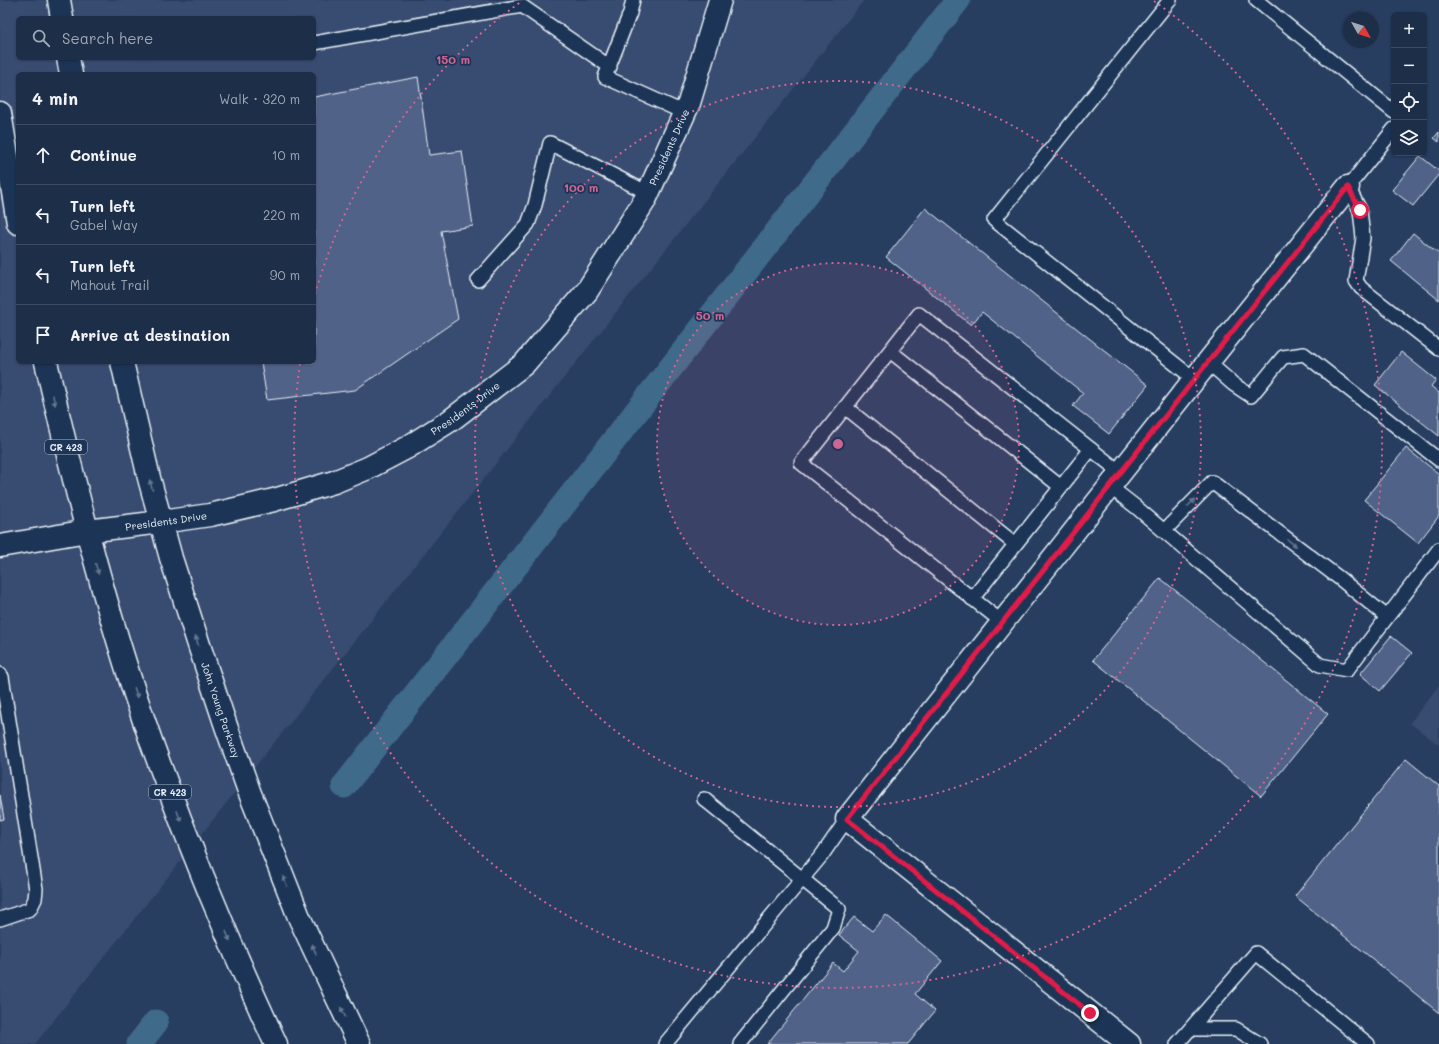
<!DOCTYPE html>
<html lang="en">
<head>
<meta charset="utf-8">
<style>
  :root { --surface:#1d2e49; --page:#2a3a53; --text:#f1f3f6; --muted:#a0a8b4; --line:#3b4a61 }
  body { margin:0; font-family:Mali,sans-serif; background:var(--page); color:var(--text) }
  .controls { position:absolute; right:12px; top:12px; display:grid; overflow:hidden; border-radius:6px; box-shadow:0 1px 3px #0004 }
  .controls button { width:36px; height:36px; display:grid; place-items:center; padding:0; border:0; border-bottom:1px solid var(--line); background:var(--surface); color:var(--text); font:20px sans-serif }
  .compass { position:absolute; left:1343px; top:12px; width:36px; height:36px; border-radius:50%; background:var(--surface); box-shadow:0 1px 3px #0004; rotate:129deg }
  .stop { position:absolute; width:12px; height:12px; margin:-9px; border:3px solid #e11d48; border-radius:50%; background:#fff }
  .stop.end { background:#e11d48; border-color:#fff; box-shadow:0 1px 4px #0008 }
  .list { margin:0; padding:0; list-style:none }
  h2 { display:flex; justify-content:space-between; align-items:center; height:52px; margin:0; padding:0 16px; font-size:17px }
  h2 small { font-size:13px; font-weight:400; color:var(--muted) }
  .list li { display:grid; grid-template-columns:26px 1fr auto; gap:12px; align-items:center; box-sizing:border-box; height:60px; padding:0 16px; border-top:1px solid var(--line) }
  .list b { display:block; font-size:15px; white-space:nowrap }
  .list p { margin:0; font-size:13px; white-space:nowrap; color:var(--muted) }
  .list em { font-size:13px; font-style:normal; color:var(--muted) }
  .icon { flex:none; width:22px; height:22px; fill:none; stroke:currentColor; stroke-width:2; stroke-linecap:round; stroke-linejoin:round }
  .map { position:relative; flex:none; width:1439px; height:1044px; overflow:hidden }
  .search { position:absolute; background:var(--surface); box-shadow:0 1px 3px #0004; left:16px; top:16px; width:300px; height:44px; display:flex; align-items:center; gap:10px; box-sizing:border-box; padding:0 14px; border-radius:6px; color:var(--muted); font-size:15px }
  .panel { position:absolute; background:var(--surface); box-shadow:0 1px 3px #0004; left:16px; top:72px; width:300px; height:292px; border-radius:6px }
  .map>svg:first-child { display:block }
  .built { fill:#384c70; fill-rule:evenodd }
  .lines { fill:none; stroke-linecap:round; stroke-linejoin:round }
  .canal { stroke:#416a89; stroke-width:25 }
  .building { fill:#516289; stroke:#e8f1f8 }
  .service-casing { stroke:#e8f1f8; stroke-width:16 }
  .minor-casing { stroke:#e8f1f8; stroke-width:25 }
  .tertiary-casing { stroke:#e8f1f8; stroke-width:25 }
  .trunk-casing { stroke:#e8f1f8; stroke-width:25 }
  .service { stroke:#1d3557; stroke-width:13 }
  .minor { stroke:#1d3557; stroke-width:22 }
  .tertiary { stroke:#1d3557; stroke-width:22 }
  .trunk { stroke:#1d3557; stroke-width:22 }
  .oneway { fill:#64778f }
  .route { stroke:#e11d48; stroke-width:5 }
  .ring { fill:none; stroke:#cf6492; stroke-width:2; stroke-dasharray:2 4 }
  .labels { text-anchor:middle; dominant-baseline:central; stroke-width:3.5; stroke-linejoin:round; paint-order:stroke }
  .shield { fill:#1d3557; stroke:#abb9c8; stroke-width:1 }
  .shield-label { font-size:9px; font-weight:bold; fill:#e8f1f8 }
  .street-label { font-size:10px; fill:#e8f1f8; stroke:#1d3557 }
  .centre { fill:#cf6492; stroke:#1d3557; stroke-width:2 }
  .ring-label { font-size:12px; text-anchor:middle; font-weight:bold; fill:#cf6492; stroke:#1d3557; stroke-width:3.5; stroke-linejoin:round; paint-order:stroke }
</style>
</head>
<body>
<div class="map">
<svg width="1439" height="1044" viewBox="0 0 1439 1044">
  <rect width="100%" height="100%" fill="#273e61"/>
  <filter id="ink" filterUnits="userSpaceOnUse"><feTurbulence type="fractalNoise" baseFrequency=".025" numOctaves="2"/><feDisplacementMap in="SourceGraphic" scale="8" xChannelSelector="R" yChannelSelector="G"/><feConvolveMatrix kernelMatrix="1 2 1 2 8 2 1 2 1" color-interpolation-filters="sRGB"/></filter>
  <g filter="url(#ink)">
    <!-- built -->
    <path class="built" d="M0 0H864L35 1044H0ZM18 18H314V58H18ZM18 74H314V362H18Z
      M1439 685V745L1410 723Z"/>
    <g class="lines">
      <!-- canal -->
      <path class="canal" d="M344 786 958 0
        M139 1044 156 1022"/>
    </g>
    <!-- building -->
    <path class="building" d="M418 77 429 155 462 151 473 226 441 231 458 319 355 390 267 400 261 362H314V97Z
      M1439 132V142L1434 138Z
      M1420 156 1439 171V174L1413 206 1392 190Z
      M925 208 1148 385 1109 434 1073 406 1083 393 982 312 971 325 886 257Z
      M1413 233 1439 254V300L1391 261Z
      M1401 352 1436 380 1431 386 1439 393V436L1375 385Z
      M1406 448 1439 474V516L1418 543 1364 500Z
      M1160 578 1328 714 1261 796 1093 660Z
      M1391 636 1412 653 1380 691 1360 674Z
      M1406 759 1439 786V1013L1295 896Z
      M0 795 4 819 0 820Z
      M886 915 942 961 915 994 935 1011 908 1044H767L833 963 843 971 859 951 839 935 854 917 872 931Z"/>
    <g class="lines">
      <!-- service casing -->
      <g class="service-casing">
        <path id="service" d="M633 0 630 13 605 77 685 113
          M1170 0 994 220 1194 379
          M1256 0 1394 112
          M314 43 522 6 610 67
          M1394 129 1348 187 1360 210 1363 238 1356 281 1361 288 1439 349
          M478 280 528 224 535 205 550 143 648 193
          M890 351 1061 487
          M1208 362 1233 384 1251 396 1283 357 1304 354 1439 460
          M845 407 1015 544
          M1109 486 1136 507 1320 665 1347 670 1439 549
          M1164 531 1212 482 1339 578 1387 617
          M972 599 1091 449
          M1002 622 801 463 919 314 1120 472
          M0 674 2 677 36 889 35 899 30 909 0 919
          M704 799 839 909 833 928 740 1044
          M1190 1029H1236L1260 1044
          M665 1044 822 855 847 819
          M1177 1044 1256 953 1368 1044"/>
      </g>
      <!-- minor casing -->
      <g class="minor-casing">
        <g id="minor">
          <path id="s1" d="M161 522 210 515 274 500 334 482 368 468 408 447 451 420 524 364 587 291 645 200 689 103 720 0"/>
          <path d="M1129 1044 847 819 1208 362 1348 187"/>
        </g>
      </g>
      <!-- tertiary casing -->
      <g class="tertiary-casing">
        <path id="tertiary" d="M0 546 87 531 161 522"/>
      </g>
      <!-- trunk casing -->
      <g class="trunk-casing">
        <g id="trunk">
          <path d="M59 0 62 18"/>
          <path d="M68 58 71 74"/>
          <path d="M0 113 18 223"/>
          <path d="M46 362C77 497 111 633 159 763 194 858 233 952 276 1044"/>
          <path id="s2" d="M122 362 149 478 171 558 199 645 226 726 249 791 299 917 359 1044"/>
        </g>
      </g>
      <!-- service -->
      <use href="#service" class="service"/>
      <!-- minor -->
      <use href="#minor" class="minor"/>
      <!-- tertiary -->
      <use href="#tertiary" class="tertiary"/>
      <!-- trunk -->
      <use href="#trunk" class="trunk"/>
    </g>
    <!-- one-way arrows -->
    <defs><path id="oneway-solid" d="M-6-.8H1V-3.2L6.5 0L1 3.2V.8H-6Z"/></defs>
    <g class="oneway">
      <use href="#oneway-solid" transform="translate(54 400) rotate(77)"/>
      <use href="#oneway-solid" transform="translate(151 485) rotate(-105)"/>
      <use href="#oneway-solid" transform="translate(1191 503) rotate(-46)"/>
      <use href="#oneway-solid" transform="translate(1292 543) rotate(37)"/>
      <use href="#oneway-solid" transform="translate(97 569) rotate(74)"/>
      <use href="#oneway-solid" transform="translate(197 641) rotate(-107)"/>
      <use href="#oneway-solid" transform="translate(136 693) rotate(72)"/>
      <use href="#oneway-solid" transform="translate(179 816) rotate(69)"/>
      <use href="#oneway-solid" transform="translate(285 881) rotate(-112)"/>
      <use href="#oneway-solid" transform="translate(228 936) rotate(67)"/>
      <use href="#oneway-solid" transform="translate(314 949) rotate(-115)"/>
      <use href="#oneway-solid" transform="translate(343 1012) rotate(-116)"/>
    </g>
  </g>
  <g class="lines" filter="url(#ink)">
    <!-- route -->
    <path class="route" d="M1090 1013 847 819 1208 362 1348 187 1360 210"/>
  </g>
  <!-- distance rings -->
  <circle cx="838" cy="444" r="181" fill="#cf6492" fill-opacity=".12"/>
  <g class="ring">
    <circle cx="838" cy="444" r="181"/>
    <circle cx="838" cy="444" r="363"/>
    <path d="M315 294A544 544 0 0 1 522 1M1154 1A544 544 0 1 1 300 364"/>
  </g>
  <g class="labels">
    <!-- shield labels -->
    <g class="shield">
      <rect x="45" y="440" width="42" height="14" rx="3"/>
      <rect x="149" y="785" width="42" height="14" rx="3"/>
    </g>
    <g class="shield-label">
      <text x="66" y="447">CR 423</text>
      <text x="170" y="792">CR 423</text>
    </g>
    <!-- street labels -->
    <g class="street-label">
      <text stroke="none"><textPath href="#s1" startOffset="665">Presidents Drive</textPath></text>
      <text stroke="none"><textPath href="#s1" startOffset="329">Presidents Drive</textPath></text>
      <text transform="translate(166 521) rotate(-8)">Presidents Drive</text>
      <text stroke="none"><textPath href="#s2" startOffset="362">John Young Parkway</textPath></text>
    </g>
  </g>
  <circle cx="838" cy="444" r="6" class="centre"/>
  <g class="ring-label">
    <text x="453" y="64">150 m</text>
    <text x="581" y="192">100 m</text>
    <text x="710" y="320">50 m</text>
  </g>
</svg>
<div class="controls">
<button>+</button>
<button>−</button>
<button><svg class="icon" aria-label="locate" viewBox="0 0 24 24"><circle cx="12" cy="12" r="6"/><path d="M12 2v4M12 18v4M2 12h4M18 12h4"/></svg></button>
<button><svg class="icon" aria-label="layers" viewBox="0 0 24 24"><path d="M12 4l9 5-9 5-9-5zM3 14l9 5 9-5"/></svg></button>
</div>
<svg class="compass" viewBox="-18 -18 36 36"><path d="M0-13l5 13h-10z" fill="#e53935"/><path d="M0 13l5-13h-10z" fill="#a0a8b4"/></svg>
<div class="stop" style="left:1360px;top:210px"></div>
<div class="stop end" style="left:1090px;top:1013px"></div>
<div class="search"><svg class="icon" aria-label="search" viewBox="0 0 24 24"><circle cx="10" cy="10" r="6"/><path d="M15 15l6 6"/></svg>Search here</div>
<section class="panel">
<h2>4 min<small>Walk · 320 m</small></h2>
<ul class="list">
<li><svg class="icon" aria-label="ahead" viewBox="0 0 24 24"><path d="M12 20V5M6 11l6-6 6 6"/></svg><div><b>Continue</b></div><em>10 m</em></li>
<li><svg class="icon" aria-label="left" viewBox="0 0 24 24"><path d="M17 20v-9H6M10 6l-5 5 5 5"/></svg><div><b>Turn left</b><p>Gabel Way</p></div><em>220 m</em></li>
<li><svg class="icon" aria-label="left" viewBox="0 0 24 24"><path d="M17 20v-9H6M10 6l-5 5 5 5"/></svg><div><b>Turn left</b><p>Mahout Trail</p></div><em>90 m</em></li>
<li><svg class="icon" aria-label="arrive" viewBox="0 0 24 24"><path d="M6 21V4h12l-3 4 3 4H6"/></svg><div><b>Arrive at destination</b></div></li>
</ul>
</section>
</div>
</body>
</html>
